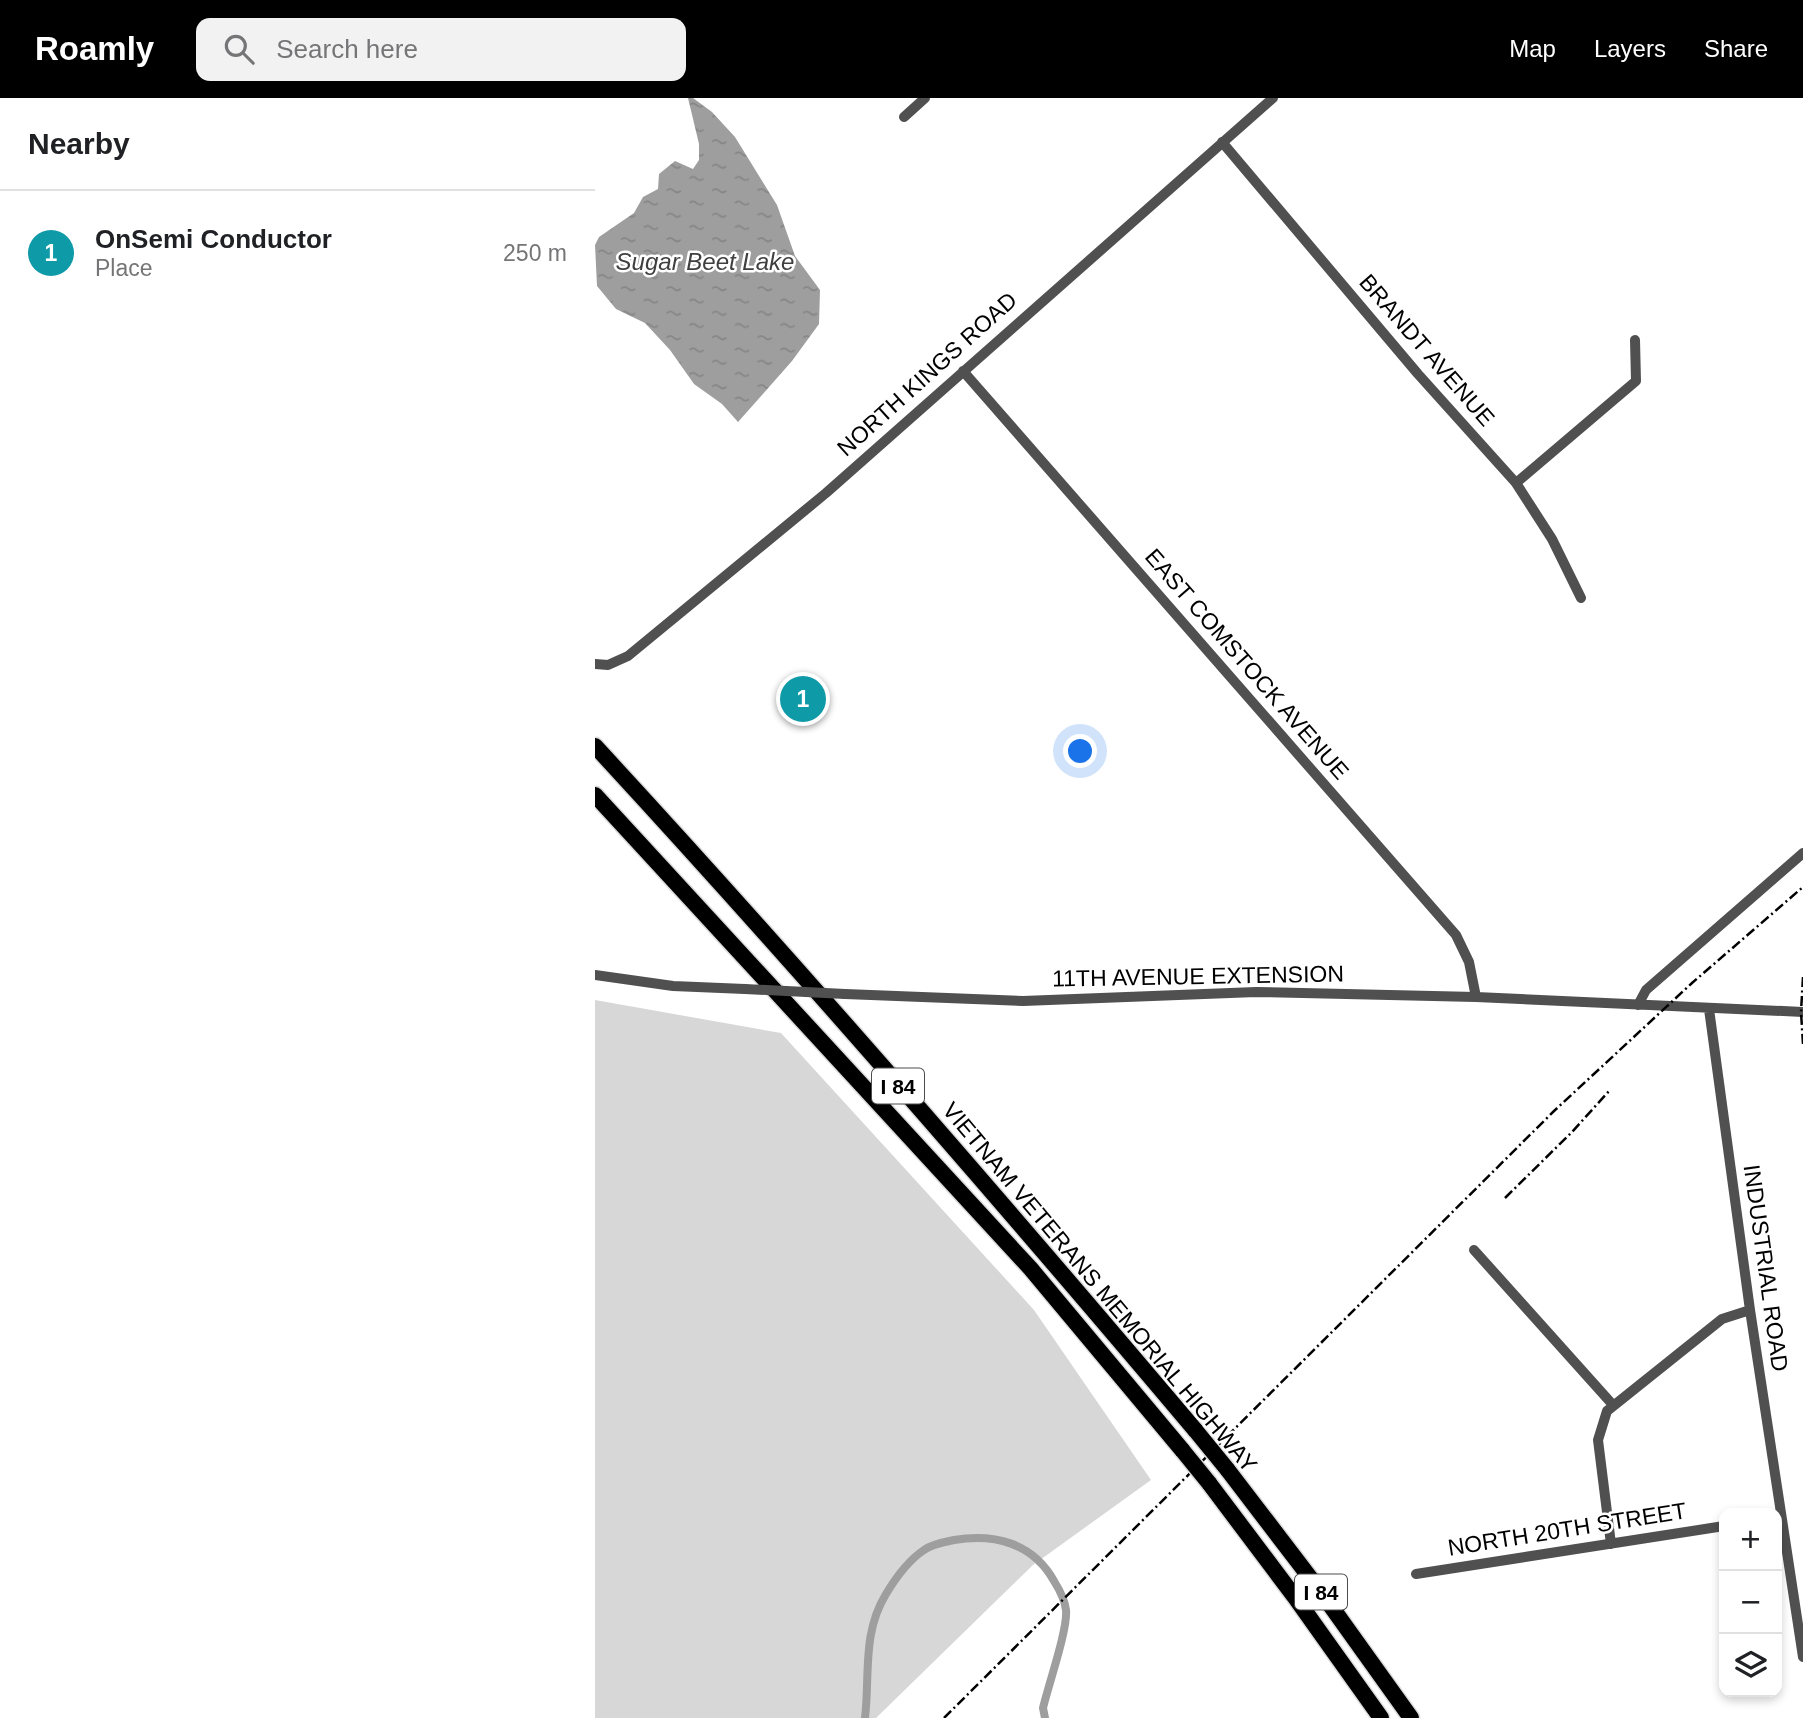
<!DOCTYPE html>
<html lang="en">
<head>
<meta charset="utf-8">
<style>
  :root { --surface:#fff; --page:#f2f2f2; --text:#202124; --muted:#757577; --line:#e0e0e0; --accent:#000 }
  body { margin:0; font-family:Helvetica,sans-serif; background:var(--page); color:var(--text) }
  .controls { position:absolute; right:21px; bottom:21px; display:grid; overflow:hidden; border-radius:14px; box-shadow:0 4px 10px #0003 }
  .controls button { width:63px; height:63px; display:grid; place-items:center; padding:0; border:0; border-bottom:2px solid var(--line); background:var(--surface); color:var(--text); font:35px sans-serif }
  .you { position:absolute; left:486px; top:654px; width:24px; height:24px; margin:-18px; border:5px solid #fff; border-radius:50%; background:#1a73e8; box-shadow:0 0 0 10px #1a73e833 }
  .badge { display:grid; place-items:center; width:46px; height:46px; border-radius:50%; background:var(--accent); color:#fff; font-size:23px; font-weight:700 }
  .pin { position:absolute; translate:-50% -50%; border:4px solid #fff; box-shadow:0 2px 7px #0006 }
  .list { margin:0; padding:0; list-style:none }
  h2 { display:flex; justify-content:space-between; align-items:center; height:91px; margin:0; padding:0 28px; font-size:30px }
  h2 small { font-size:23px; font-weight:400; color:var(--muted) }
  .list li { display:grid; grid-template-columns:46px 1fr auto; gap:21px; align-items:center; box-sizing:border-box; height:126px; padding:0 28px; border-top:2px solid var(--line) }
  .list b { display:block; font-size:26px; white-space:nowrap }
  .list p { margin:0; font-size:23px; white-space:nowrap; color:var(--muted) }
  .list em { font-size:23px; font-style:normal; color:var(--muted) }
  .icon { flex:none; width:38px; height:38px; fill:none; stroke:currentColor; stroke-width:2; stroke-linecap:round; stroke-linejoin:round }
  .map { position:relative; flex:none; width:1208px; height:1620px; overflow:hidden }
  header { display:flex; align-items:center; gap:42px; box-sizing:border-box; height:98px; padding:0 35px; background:var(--accent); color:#fff }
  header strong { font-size:33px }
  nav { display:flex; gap:38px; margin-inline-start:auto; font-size:24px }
  .search { width:490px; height:63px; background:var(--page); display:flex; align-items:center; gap:18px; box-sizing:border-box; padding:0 24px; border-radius:14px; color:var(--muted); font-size:26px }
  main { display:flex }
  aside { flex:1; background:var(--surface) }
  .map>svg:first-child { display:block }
  .grass { fill:#d7d7d7 }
  .water { fill:url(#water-ripples) }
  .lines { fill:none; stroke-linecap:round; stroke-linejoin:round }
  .canal { stroke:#9e9e9e; stroke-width:8 }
  .highway-casing { stroke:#dbdbdb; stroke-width:19 }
  .minor { stroke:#505050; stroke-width:10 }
  .highway { stroke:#000; stroke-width:16 }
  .rail { stroke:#000; stroke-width:2.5; stroke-dasharray:10 3.5 2 3.5; stroke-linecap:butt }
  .highway-bridge-casing { stroke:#dbdbdb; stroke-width:19; stroke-linecap:butt }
  .minor-bridge { stroke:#505050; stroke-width:10 }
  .highway-bridge { stroke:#000; stroke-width:16 }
  .labels { text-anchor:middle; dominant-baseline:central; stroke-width:5; stroke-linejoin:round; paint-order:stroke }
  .shield { fill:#fff; stroke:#4c4c4c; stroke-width:2 }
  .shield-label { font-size:21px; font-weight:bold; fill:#000 }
  .street-label { font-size:23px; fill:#000; stroke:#fff }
  .water-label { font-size:24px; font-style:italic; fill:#3f3f3f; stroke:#fff }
</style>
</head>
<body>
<header>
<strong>Roamly</strong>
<div class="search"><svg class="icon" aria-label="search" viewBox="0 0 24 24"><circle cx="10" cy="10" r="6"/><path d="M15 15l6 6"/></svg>Search here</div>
<nav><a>Map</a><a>Layers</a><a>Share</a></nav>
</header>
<main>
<aside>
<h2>Nearby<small></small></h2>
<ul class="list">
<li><span class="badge" style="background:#0f9aa8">1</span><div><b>OnSemi Conductor</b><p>Place</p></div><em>250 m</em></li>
</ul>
</aside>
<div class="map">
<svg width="1208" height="1620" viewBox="0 0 1208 1620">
  <defs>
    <pattern id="water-ripples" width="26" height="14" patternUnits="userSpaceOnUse" patternTransform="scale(1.75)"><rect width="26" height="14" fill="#9e9e9e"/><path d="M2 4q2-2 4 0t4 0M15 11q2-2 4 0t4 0" fill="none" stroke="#868686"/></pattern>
  </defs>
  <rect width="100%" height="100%" fill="#fff"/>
  <!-- grass -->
  <path class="grass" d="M0 902 186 935 439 1212 556 1382 438 1467 281 1620H0Z"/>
  <!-- water -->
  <path class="water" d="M93 0H98L117 14 140 39 182 107 200 158 225 192 224 226 197 263 143 324 127 306 99 286 75 252 50 225 21 211 2 188 0 147 4 139 39 115 48 99 63 91 64 76 80 63 98 71 104 62V46Z"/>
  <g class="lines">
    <!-- canal -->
    <path class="canal" d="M270 1620C275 1577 267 1535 291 1496 300 1481 314 1462 329 1452 337 1446 349 1444 359 1442 399 1435 438 1445 459 1483 464 1491 470 1503 471 1512 473 1531 453 1588 448 1610L450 1620"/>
    <!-- highway casing -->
    <g class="highway-casing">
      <path id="highway" d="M0 648C206 871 405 1101 601 1333
        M0 697 436 1171 588 1353
        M632 1371 723 1490 816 1620
        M614 1385 702 1502 786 1620"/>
    </g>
    <!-- minor -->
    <path class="minor" d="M309 19 330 0
      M627 44 823 276 921 385 957 441 986 500
      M368 273 861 837 874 864 881 899
      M921 385 1041 283 1040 242
      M0 566 13 567 33 558 231 395 678 0
      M0 877 78 888 150 891
      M250 896 428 903 661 894 881 899 1208 914
      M1043 907 1051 892 1208 755
      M1114 911 1155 1212 1208 1559
      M879 1152 1018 1307
      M1016 1446 1003 1342 1012 1313 1127 1221 1155 1212
      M821 1476 1129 1428"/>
    <!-- highway -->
    <use href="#highway" class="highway"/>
    <!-- rail -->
    <path class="rail" d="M1208 879 1206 914 1208 946
      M910 1100 977 1034 1015 992
      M349 1620 959 1013 1097 885 1208 789"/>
    <!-- highway-bridge casing -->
    <g class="highway-bridge-casing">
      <path id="highway-bridge" d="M601 1333 632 1371
        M588 1353 614 1385"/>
    </g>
    <!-- minor-bridge -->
    <path class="minor-bridge" d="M150 891 250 896"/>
    <!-- highway-bridge -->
    <use href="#highway-bridge" class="highway-bridge"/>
  </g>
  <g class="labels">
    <!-- shield labels -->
    <g class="shield">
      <rect x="277" y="970.5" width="52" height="35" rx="5"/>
      <rect x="700" y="1476.5" width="52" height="35" rx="5"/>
    </g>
    <g class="shield-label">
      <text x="303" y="988">I 84</text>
      <text x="726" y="1494">I 84</text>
    </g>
    <!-- street labels -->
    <g class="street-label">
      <text transform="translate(832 252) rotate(49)">BRANDT AVENUE</text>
      <text transform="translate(332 276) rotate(-42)">NORTH KINGS ROAD</text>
      <text transform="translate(652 566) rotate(49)">EAST COMSTOCK AVENUE</text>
      <text transform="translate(603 878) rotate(-1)">11TH AVENUE EXTENSION</text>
      <text transform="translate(1171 1170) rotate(82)">INDUSTRIAL ROAD</text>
      <text transform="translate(505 1189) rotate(50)">VIETNAM VETERANS MEMORIAL HIGHWAY</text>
      <text transform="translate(972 1431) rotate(-9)">NORTH 20TH STREET</text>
    </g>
    <!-- water labels -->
    <g class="water-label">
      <text x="110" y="163">Sugar Beet Lake</text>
    </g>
  </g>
</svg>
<div class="controls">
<button>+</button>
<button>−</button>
<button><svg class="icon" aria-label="layers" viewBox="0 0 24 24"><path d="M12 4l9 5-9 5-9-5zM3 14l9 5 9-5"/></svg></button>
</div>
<div class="you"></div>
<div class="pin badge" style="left:208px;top:601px;background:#0f9aa8">1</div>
</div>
</main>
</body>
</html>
